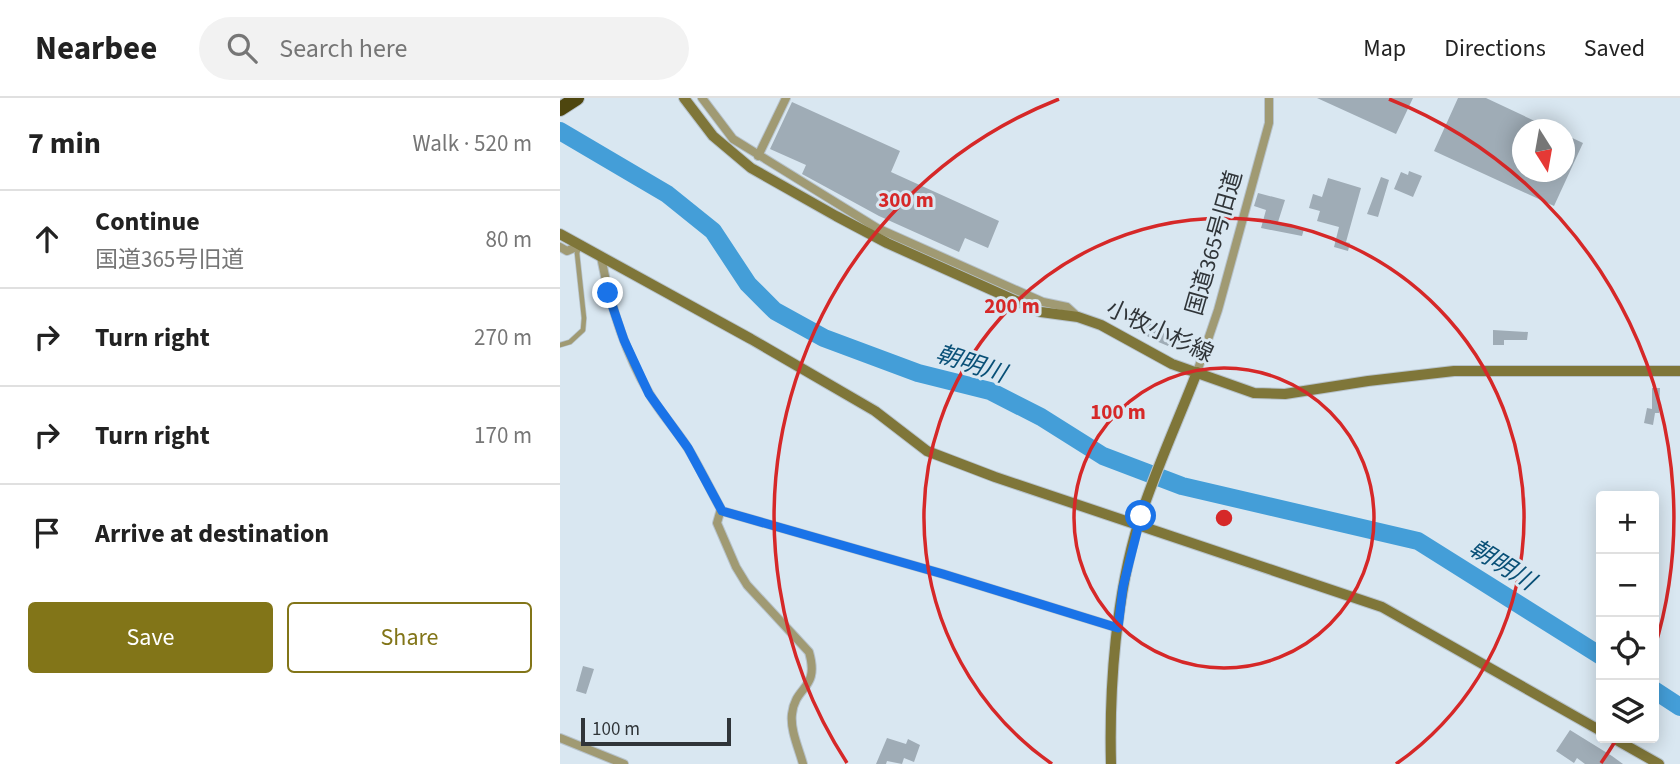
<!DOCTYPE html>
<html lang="en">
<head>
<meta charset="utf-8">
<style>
  :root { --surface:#fff; --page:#f2f2f2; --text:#222; --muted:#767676; --line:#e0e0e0; --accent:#827518 }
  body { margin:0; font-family:"Source Sans 3","Noto Sans JP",sans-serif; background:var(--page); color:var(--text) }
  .controls { position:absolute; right:21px; bottom:21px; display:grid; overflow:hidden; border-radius:7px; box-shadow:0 4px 18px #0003 }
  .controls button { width:63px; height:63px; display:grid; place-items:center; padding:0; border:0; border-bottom:2px solid var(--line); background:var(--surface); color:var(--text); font:35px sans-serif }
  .compass { position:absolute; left:952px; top:21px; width:63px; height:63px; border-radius:50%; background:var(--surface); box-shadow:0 4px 18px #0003; rotate:169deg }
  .scale { position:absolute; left:21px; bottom:18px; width:150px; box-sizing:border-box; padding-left:7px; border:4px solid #303539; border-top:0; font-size:19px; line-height:24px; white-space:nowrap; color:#303539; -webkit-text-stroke:5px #d9e7f1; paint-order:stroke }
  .stop { position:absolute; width:21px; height:21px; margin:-16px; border:5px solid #1a73e8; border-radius:50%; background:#fff }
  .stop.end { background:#1a73e8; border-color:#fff; box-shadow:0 2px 7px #0008 }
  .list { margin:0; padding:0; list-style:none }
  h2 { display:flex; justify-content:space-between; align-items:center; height:91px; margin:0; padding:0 28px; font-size:30px }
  h2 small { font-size:23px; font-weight:400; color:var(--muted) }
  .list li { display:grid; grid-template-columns:46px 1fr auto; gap:21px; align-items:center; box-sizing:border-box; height:98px; padding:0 28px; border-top:2px solid var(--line) }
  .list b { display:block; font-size:26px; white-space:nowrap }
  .list p { margin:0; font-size:23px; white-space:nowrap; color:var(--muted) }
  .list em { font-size:23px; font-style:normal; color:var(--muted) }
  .actions { display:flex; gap:14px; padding:21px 28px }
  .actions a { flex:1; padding:16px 0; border:2px solid var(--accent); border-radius:7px; text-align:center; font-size:24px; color:var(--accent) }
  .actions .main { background:var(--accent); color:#fff }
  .icon { flex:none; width:38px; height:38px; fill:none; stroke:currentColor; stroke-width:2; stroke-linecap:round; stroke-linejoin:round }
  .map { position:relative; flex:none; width:1120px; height:666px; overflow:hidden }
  header { display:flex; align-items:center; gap:42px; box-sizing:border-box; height:98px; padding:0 35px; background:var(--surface); border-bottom:2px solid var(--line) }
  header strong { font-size:33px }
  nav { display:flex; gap:38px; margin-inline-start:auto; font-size:24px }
  .search { width:490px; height:63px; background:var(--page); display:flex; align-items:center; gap:18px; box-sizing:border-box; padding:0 24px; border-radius:38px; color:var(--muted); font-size:26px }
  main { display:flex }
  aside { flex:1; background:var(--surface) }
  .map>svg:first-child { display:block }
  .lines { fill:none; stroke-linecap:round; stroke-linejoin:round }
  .river { stroke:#449ed8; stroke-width:18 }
  .building { fill:#9facb6 }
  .lane-casing { stroke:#b7c3cc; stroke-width:6 }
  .street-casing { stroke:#b7c3cc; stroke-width:10 }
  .secondary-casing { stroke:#b7c3cc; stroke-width:12 }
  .highway-casing { stroke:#b7c3cc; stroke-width:16 }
  .lane { stroke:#a09a73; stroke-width:4.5 }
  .street { stroke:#a09a73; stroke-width:8 }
  .secondary { stroke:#7f7639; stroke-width:10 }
  .highway { stroke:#4e460f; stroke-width:14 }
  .route { stroke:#1a73e8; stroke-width:9 }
  .ring { fill:none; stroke:#d62828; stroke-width:3.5 }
  .labels { text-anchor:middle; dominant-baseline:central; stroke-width:6; stroke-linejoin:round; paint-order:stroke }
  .street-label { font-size:23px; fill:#303539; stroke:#d9e7f1 }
  .water-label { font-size:24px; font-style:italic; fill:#095077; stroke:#d9e7f1 }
  .centre { fill:#d62828; stroke:#d9e7f1; stroke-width:3.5 }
  .ring-label { font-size:21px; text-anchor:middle; font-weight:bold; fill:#d62828; stroke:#d9e7f1; stroke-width:6; stroke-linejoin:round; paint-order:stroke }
</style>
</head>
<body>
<header>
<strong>Nearbee</strong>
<div class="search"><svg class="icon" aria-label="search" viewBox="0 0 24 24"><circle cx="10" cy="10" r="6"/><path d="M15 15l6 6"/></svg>Search here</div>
<nav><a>Map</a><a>Directions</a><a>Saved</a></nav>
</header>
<main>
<aside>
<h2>7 min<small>Walk · 520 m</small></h2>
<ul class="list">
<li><svg class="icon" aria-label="ahead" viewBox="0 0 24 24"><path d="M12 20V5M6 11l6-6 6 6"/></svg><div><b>Continue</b><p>国道365号旧道</p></div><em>80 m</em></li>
<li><svg class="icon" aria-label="right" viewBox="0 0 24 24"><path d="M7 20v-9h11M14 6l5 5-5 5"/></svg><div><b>Turn right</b></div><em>270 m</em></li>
<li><svg class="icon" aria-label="right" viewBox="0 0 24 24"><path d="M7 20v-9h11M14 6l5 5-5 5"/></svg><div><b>Turn right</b></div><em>170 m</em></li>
<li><svg class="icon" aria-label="arrive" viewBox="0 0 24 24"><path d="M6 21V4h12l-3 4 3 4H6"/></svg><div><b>Arrive at destination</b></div></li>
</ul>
<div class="actions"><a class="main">Save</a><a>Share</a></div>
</aside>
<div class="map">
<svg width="1120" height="666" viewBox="0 0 1120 666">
  <rect width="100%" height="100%" fill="#d9e7f1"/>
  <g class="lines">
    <!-- river -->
    <path class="river" d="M0 33 107 96 153 133 188 186 215 213 264 240 358 275 430 293 481 319 543 358 622 388 858 443 1041 558
      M1094 592 1120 609"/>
  </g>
  <!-- building -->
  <path class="building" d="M757 0H853L836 36Z
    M898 0H926L994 32H962V74H1004V36L1023 45 994 108 874 53Z
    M232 4 340 53 331 74 439 123 428 150 405 140 399 154 319 118 242 76 246 67 210 51Z
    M849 73 862 78 853 99 834 91 841 74 848 77Z
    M821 79 829 82 818 119 807 116Z
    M768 80 801 90 786 144 790 145 788 153 774 149 779 129 757 123 760 113 749 110 753 96 762 99Z
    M698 95 725 102 718 124 744 131 742 138 701 130 706 112 694 108Z
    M580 220 626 244 622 252 610 245 608 248 596 243 576 232 574 230Z
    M933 232 968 234 967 242H944V247H933Z
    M1092 290H1100L1099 315H1095L1093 327 1084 325 1087 310 1092 311Z
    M23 568 34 571 26 596 16 593Z
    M1010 632 1052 658 1063 666H1025L1017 660 1014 665 996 653Z
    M327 640 346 646 348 641 360 647 354 664 344 660 342 666 327 663 326 666H316Z"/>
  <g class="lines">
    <!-- lane casing -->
    <g class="lane-casing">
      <path id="lane" d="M0 247 10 244 23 232 24 220 17 155 19 150"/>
    </g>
    <!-- street casing -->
    <g class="street-casing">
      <path id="street" d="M142 0 173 41 317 130 483 204 507 209 518 219
        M198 58 226 0
        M0 149 7 153 21 147
        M41 159C50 206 64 253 89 295 100 315 117 332 129 352 141 372 151 393 162 413L383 476 558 530
        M637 274 658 212 709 25V0
        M161 411 157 425 176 469 187 487 249 554C260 592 235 587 232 616 230 632 239 651 243 666
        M0 640 64 666"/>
    </g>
    <!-- secondary casing -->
    <g class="secondary-casing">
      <path id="secondary" d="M124 0 153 38 191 70 276 118 327 145 481 214 518 219 541 227 612 266 694 295 725 296 808 283 894 273H1120
        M0 136 191 241 315 313 367 353 435 379 822 509 1041 633
        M1053 640 1099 666
        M551 666C549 588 556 497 579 423 595 373 618 323 637 274"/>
    </g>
    <!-- highway casing -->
    <g class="highway-casing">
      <path id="highway" d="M0 11 17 0"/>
    </g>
    <!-- lane -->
    <use href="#lane" class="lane"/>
    <!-- street -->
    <use href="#street" class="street"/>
    <!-- secondary -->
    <use href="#secondary" class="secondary"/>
    <!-- highway -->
    <use href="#highway" class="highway"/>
  </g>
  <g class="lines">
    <!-- route -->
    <path class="route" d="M48 195 64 242 89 296 128 350 162 413 383 476 558 530 563 489 581 418"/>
  </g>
  <!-- distance rings -->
  <g class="ring">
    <circle cx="664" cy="420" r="150"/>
    <path d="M492 666A300 300 0 1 1 836 666"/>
    <path d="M1056 642A450 450 0 0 1 1041 665M287 665A450 450 0 0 1 499 1M829 1A450 450 0 0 1 1094 552"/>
  </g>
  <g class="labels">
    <!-- street labels -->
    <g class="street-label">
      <text transform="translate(654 145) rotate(-74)">国道365号旧道</text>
      <text transform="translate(600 233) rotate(25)">小牧小杉線</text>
    </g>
    <!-- water labels -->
    <g class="water-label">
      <text transform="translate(411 266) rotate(18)">朝明川</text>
      <text transform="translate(942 467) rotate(32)">朝明川</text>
    </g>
  </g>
  <circle cx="664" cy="420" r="10" class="centre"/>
  <g class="ring-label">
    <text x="346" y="109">300 m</text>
    <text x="452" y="215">200 m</text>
    <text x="558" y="321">100 m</text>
  </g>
</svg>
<div class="controls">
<button>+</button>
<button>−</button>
<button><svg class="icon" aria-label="locate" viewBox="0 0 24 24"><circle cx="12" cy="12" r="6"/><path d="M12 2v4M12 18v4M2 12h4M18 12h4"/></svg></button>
<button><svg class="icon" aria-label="layers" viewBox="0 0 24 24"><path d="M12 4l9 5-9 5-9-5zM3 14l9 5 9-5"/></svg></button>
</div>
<svg class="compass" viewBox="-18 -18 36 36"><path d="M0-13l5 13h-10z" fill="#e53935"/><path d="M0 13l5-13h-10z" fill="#767676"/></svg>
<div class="scale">100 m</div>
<div class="stop" style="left:581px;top:418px"></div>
<div class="stop end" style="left:48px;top:195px"></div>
</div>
</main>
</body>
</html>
